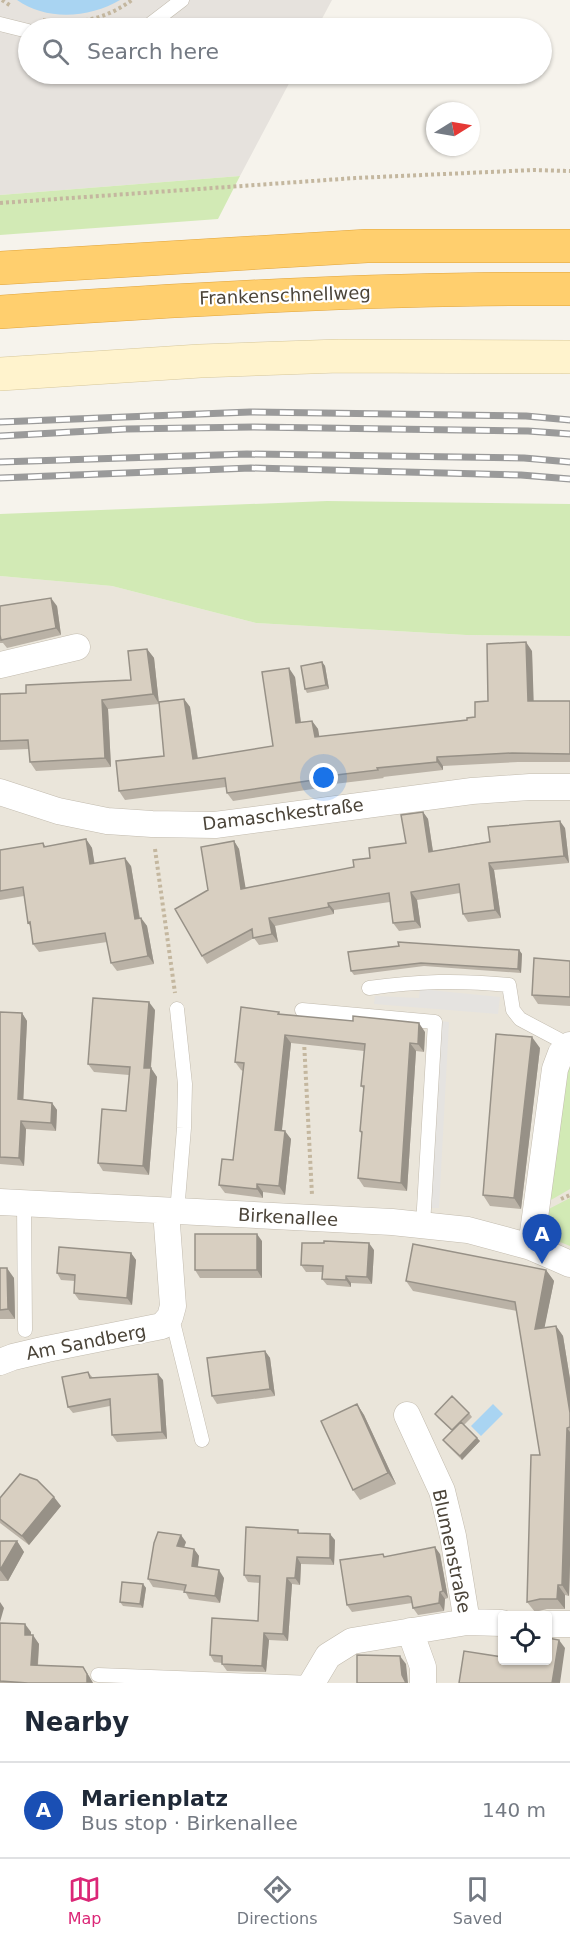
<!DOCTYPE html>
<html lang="en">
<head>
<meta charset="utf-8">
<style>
  :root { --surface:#fff; --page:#f6f6f7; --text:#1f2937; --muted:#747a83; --line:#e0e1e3; --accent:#db2777 }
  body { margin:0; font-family:"DejaVu Sans",sans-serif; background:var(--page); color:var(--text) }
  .controls { position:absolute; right:18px; bottom:18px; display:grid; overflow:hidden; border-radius:6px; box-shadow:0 2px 4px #0004 }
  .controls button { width:54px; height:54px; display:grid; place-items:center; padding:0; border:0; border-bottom:2px solid var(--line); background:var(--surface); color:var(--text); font:30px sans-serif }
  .compass { position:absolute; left:426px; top:102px; width:54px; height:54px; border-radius:50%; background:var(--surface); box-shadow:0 2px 4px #0004; rotate:79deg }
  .you { position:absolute; left:324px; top:778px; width:21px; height:21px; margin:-15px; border:4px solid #fff; border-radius:50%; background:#1a73e8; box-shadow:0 0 0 9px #1a73e833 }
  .badge { display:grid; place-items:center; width:39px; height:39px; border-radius:50%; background:var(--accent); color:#fff; font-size:20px; font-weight:700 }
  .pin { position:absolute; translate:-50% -50px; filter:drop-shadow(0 2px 3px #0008) }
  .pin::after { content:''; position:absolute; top:32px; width:21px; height:18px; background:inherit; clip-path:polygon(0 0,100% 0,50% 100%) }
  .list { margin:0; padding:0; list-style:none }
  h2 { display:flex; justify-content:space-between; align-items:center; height:78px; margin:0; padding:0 24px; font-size:26px }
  h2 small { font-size:20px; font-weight:400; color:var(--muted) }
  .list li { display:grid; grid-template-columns:39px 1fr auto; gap:18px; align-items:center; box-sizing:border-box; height:96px; padding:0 24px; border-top:2px solid var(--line) }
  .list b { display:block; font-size:22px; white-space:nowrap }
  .list p { margin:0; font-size:20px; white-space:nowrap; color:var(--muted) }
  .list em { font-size:20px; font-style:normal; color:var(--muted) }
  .icon { flex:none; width:33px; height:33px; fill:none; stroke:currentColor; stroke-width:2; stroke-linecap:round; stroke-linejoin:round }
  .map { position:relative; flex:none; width:570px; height:1683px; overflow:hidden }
  .search { position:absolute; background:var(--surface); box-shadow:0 2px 4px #0004; left:18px; right:18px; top:18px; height:66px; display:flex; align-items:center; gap:15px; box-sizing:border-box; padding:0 21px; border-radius:33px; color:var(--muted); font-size:22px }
  .sheet { height:174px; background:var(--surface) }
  nav { display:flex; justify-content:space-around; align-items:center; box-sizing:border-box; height:84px; border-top:2px solid var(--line); background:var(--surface); font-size:16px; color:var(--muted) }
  nav a { display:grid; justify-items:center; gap:3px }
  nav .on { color:var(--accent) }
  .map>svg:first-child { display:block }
  .residential { fill:#eae5da; fill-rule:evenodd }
  .industrial { fill:#e6e2dd }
  .green { fill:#d2eab5 }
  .parking { fill:#e5e3e0 }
  .water { fill:#a9d4f2 }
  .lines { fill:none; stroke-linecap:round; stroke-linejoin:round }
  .service-casing { stroke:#c2bbae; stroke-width:15 }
  .minor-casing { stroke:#c2bbae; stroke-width:27 }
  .secondary-casing { stroke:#d6c79b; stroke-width:34 }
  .motorway-casing { stroke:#e0a43c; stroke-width:34 }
  .path { stroke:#c4b79f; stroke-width:4; stroke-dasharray:3 3; stroke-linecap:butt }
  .service { stroke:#fff; stroke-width:14 }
  .minor { stroke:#fff; stroke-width:26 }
  .secondary { stroke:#fff3cd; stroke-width:33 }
  .motorway { stroke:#ffcf6e; stroke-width:33 }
  .rail-casing { stroke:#9a9a9a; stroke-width:7 }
  .rail { stroke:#fff; stroke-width:4.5; stroke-dasharray:14; stroke-linecap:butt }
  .wall { fill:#bab2a6 }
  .shaded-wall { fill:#979187 }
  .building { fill:#d8cfc1; stroke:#979187; stroke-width:1.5 }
  .labels { text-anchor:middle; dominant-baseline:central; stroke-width:4.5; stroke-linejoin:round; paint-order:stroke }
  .street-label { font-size:18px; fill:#4b4439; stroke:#fff }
</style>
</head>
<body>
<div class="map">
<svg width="570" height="1683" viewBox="0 0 570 1683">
  <rect width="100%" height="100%" fill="#f6f3ec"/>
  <!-- residential -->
  <path class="residential" d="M0 576 112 586 256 623 466 635 570 636V1683H0ZM502 1616H548V1660H502Z"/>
  <!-- industrial -->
  <path class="industrial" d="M0 0H332L317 28H28V74H294L240 176 0 195Z"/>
  <!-- green -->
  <path class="green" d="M240 176 218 219 0 235V195Z
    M327 501 570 504V636L466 635 256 623 112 586 0 576V514Z
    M570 1061V1189L544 1204 560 1080Z
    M570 1198V1246L543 1235V1212Z"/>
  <!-- parking -->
  <path class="parking" d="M420 989 500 997 498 1014 374 1004 375 996 419 998Z
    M440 1021 449 1022 439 1208H430Z"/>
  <!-- water -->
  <path class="water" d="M17 0H120C90 18 46 21 17 0Z
    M493 1404 503 1414 481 1436 471 1426Z"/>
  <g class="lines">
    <!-- service casing -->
    <g class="service-casing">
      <path id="service" d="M0 24 28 31
        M142 28 148 26 182 0
        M369 988C419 981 458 980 509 985L513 1010 520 1019 569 1045
        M302 1010 435 1022 423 1225
        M24 1203 25 1330
        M177 1212 184 1128 185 1084 177 1009
        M171 1314 202 1440
        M98 1675 312 1683"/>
    </g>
    <!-- minor casing -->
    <g class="minor-casing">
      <path id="minor" d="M0 665 77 647
        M0 792 58 811 107 821 152 824 215 825 472 791 530 787H570
        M0 1202 392 1222 468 1230 531 1247 570 1264
        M531 1247 555 1069 561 1053 570 1045
        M0 1362 13 1357 47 1349 162 1326 170 1317 173 1306 166 1211
        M407 1415 442 1491 453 1536 467 1622
        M548 1624H570
        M410 1631 423 1667V1683
        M312 1683 328 1656 352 1641 467 1622 502 1623"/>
    </g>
    <!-- secondary casing -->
    <g class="secondary-casing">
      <path id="secondary" d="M0 374 200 361 339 356 570 357"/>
    </g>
    <!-- motorway casing -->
    <g class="motorway-casing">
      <path id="motorway" d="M0 268 367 246H570
        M0 312C190 299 380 288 570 289"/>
    </g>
    <!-- path -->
    <path class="path" d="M2 0 11 6
      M43 20C76 25 105 20 132 0
      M0 203 355 178 534 170 570 171
      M155 849 175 993
      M304 1041 312 1195
      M561 1199 570 1195"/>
    <!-- service -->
    <use href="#service" class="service"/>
    <!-- minor -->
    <use href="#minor" class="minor"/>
    <!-- secondary -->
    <use href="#secondary" class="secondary"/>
    <!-- motorway -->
    <use href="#motorway" class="motorway"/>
    <!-- rail casing -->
    <g class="rail-casing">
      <path id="rail" d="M0 422 250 412 526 416 570 420
        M0 436 126 429 253 427 528 431 570 434
        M0 462 247 454 524 458 570 462
        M0 478 251 468 521 475 570 479"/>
    </g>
    <!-- rail -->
    <use href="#rail" class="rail"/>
  </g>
  <!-- wall -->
  <path class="wall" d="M0 606H57L61 635 7 648 3 643H0Z
    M147 649 154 658 159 704 108 709 111 767 36 771 30 762 29 749 0 750V694L26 693 131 680Z
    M532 651 533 701H570V762H518L443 766V770L383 777 384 778 326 785V787L233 801 227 793 226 787 125 800 119 791 164 756 184 699 190 707 198 758 273 746 295 677 301 722 312 721 318 729 319 737 467 720 475 717 488 701Z
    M322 662 325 666 329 689 307 693 305 689Z
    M423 812 428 819 433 851 565 828 569 863 494 870 501 918 468 922 463 914 460 893 417 900 421 928 399 931 393 923 390 902 334 910V914L275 926 278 942 259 945 254 938 207 964 202 956 208 890 234 841 239 849 245 888 354 867 370 858 406 843Z
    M86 839 92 848 94 863 131 866 140 918H141L147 926 154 964 117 971 111 963 107 942 39 952 33 944 31 927 28 923 24 896 0 900V850L43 843 46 847Z
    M519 950 522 954 521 973 424 966 354 975 351 971Z
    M570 961V1006L538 1004 532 995Z
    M155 1010 151 1068 157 1077 149 1175 103 1171 98 1163 126 1111 129 1075 94 1072 88 1064Z
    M0 1012 22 1013 27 1021 23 1100 52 1103 57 1110 56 1131 26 1129 24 1166 0 1164Z
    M279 1012 280 1014 425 1032 424 1052 416 1051 407 1191 364 1187 358 1178 362 1135 360 1131 364 1089 361 1086 364 1051 291 1043 282 1130 291 1139 285 1195 263 1192V1198L225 1193 219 1185 233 1160 243 1071 241 1070 235 1062Z
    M540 1048 521 1209 490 1206 483 1195Z
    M262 1241V1278H200L195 1270Z
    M374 1250 372 1284 351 1283V1287L327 1285 322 1279V1272H306L301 1265Z
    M131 1253 136 1260 132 1305 79 1300 74 1293 75 1281 61 1280 57 1273Z
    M0 1268 14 1278 15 1319H0Z
    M546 1270 554 1281 544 1328 556 1326 563 1336 570 1379V1564L569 1596 565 1595V1609H547L535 1612 527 1602 540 1455 517 1311 413 1291 406 1281Z
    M265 1351 270 1358 275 1396 217 1404 212 1396Z
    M88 1372 93 1378 163 1380 167 1439 117 1442 112 1435 110 1406 73 1413 68 1407Z
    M357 1404 364 1415 396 1484 360 1500 353 1490Z
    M469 1413 472 1417 464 1425 480 1441 462 1460 446 1444 443 1440 452 1431 438 1418 435 1414Z
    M0 1498 61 1506 29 1545 0 1523Z
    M300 1533 335 1540 334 1565 301 1564 300 1585 292 1584 288 1641 269 1640 266 1672 227 1671 222 1664V1663L214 1662 210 1655 258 1621 260 1583 248 1582 244 1575Z
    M0 1541H17L24 1552 8 1581H0Z
    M186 1542 184 1547 194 1549 199 1556 198 1567 224 1578 220 1603 189 1599 185 1591 153 1587 148 1579Z
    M440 1554 448 1598 445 1599 444 1611 418 1615 413 1608 412 1603 352 1612 347 1605 386 1557Z
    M143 1584 146 1588 143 1608 123 1606 120 1602Z
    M0 1623 31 1632V1635L39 1644 38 1666 83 1667 93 1683H0Z"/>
  <!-- shaded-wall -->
  <path class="shaded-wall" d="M51 598 57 606 61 635 56 628Z
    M526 642 532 651 534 710 528 701Z
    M147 649 154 658 159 704 153 694Z
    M322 662 325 666 329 689 326 685Z
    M289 668 295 677 302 732 296 723Z
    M184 699 190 707 199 768 193 759Z
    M102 700 108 709 111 767 105 758Z
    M312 721 318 729 321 746 315 737Z
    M437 757 443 766V770L437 762Z
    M423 812 428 819 434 859 429 852Z
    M560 821 565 828 569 863 564 856Z
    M86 839 92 848 96 872 90 864Z
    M234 841 239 849 247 896 241 889Z
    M125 858 131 866 141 927 135 919Z
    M489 863 494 870 501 918 495 910Z
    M411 892 417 900 421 928 415 921Z
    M328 903 334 910V914L329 907Z
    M141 918 147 926 154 964 148 956Z
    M269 918 275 926 278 942 272 934Z
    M519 950 522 954 521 973 518 969Z
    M149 1002 155 1010 150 1077 144 1068Z
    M22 1013 27 1021 23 1107 18 1099Z
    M419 1023 425 1032 424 1052 418 1044Z
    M285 1035 291 1043 281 1138 275 1130Z
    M532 1037 540 1048 521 1209 514 1198Z
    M410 1043 416 1051 407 1191 401 1183Z
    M151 1068 157 1077 149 1175 143 1166Z
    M52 1103 57 1110 56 1131 51 1123Z
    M21 1121 26 1129 24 1166 19 1158Z
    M285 1131 291 1139 285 1195 279 1186Z
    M257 1184 263 1192V1198L257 1189Z
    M257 1234 262 1241V1278L257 1270Z
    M369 1243 374 1250 372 1284 367 1277Z
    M131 1253 136 1260 132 1305 127 1298Z
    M7 1268 14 1278 15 1319 8 1309Z
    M546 1270 554 1281 542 1340 535 1329Z
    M346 1276 351 1283V1287L346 1280Z
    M556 1326 563 1336 570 1379V1413Z
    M265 1351 270 1358 275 1396 270 1389Z
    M158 1374 163 1380 167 1439 162 1432Z
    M357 1404 364 1415 396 1484 388 1473Z
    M567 1428 570 1432V1564L569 1596 562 1585Z
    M477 1438 480 1441 462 1460 460 1456Z
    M54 1497 61 1506 29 1545 22 1536Z
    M330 1534 335 1540 334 1565 330 1558Z
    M181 1535 186 1542 182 1553 177 1546Z
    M17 1541 24 1552 8 1581 0 1570Z
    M435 1547 440 1554 448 1598 443 1591Z
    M194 1549 199 1556 197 1573 192 1566Z
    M297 1557 301 1564 300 1585 295 1578Z
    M219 1570 224 1578 220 1603 215 1596Z
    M287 1578 292 1584 288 1641 283 1634Z
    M143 1584 146 1588 143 1608 140 1604Z
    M558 1585 565 1595V1609L557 1599Z
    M440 1592 445 1599 444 1611 439 1603Z
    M0 1602 4 1608 0 1622Z
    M25 1624 31 1632V1644L25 1635Z
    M264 1633 269 1640 266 1672 262 1666Z
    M33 1635 39 1644 37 1674 31 1665Z
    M559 1640 565 1648 560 1683H552Z
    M400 1656 406 1664 408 1683H406L402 1675Z
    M83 1667 89 1676 93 1683H87Z"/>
  <!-- building -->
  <path class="building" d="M51 598 56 628 1 640 0 635V606Z
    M526 642 528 701H570V754L512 753 437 757V762L377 768 378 770 320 777V779L227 793 225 778 119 791 116 761 164 756 159 702 184 699 193 759 273 746 262 672 289 668 296 723 312 721 315 737 467 720V718L475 717V702L488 701 487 644Z
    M147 649 153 694 102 700 105 758 30 762 28 740 0 741V694L26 693V685L131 680 128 651Z
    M322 662 326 685 305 689 301 666Z
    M423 812 429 852 490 842 488 827 560 821 564 856 489 863 495 910 463 914 459 884 411 892 415 921 393 923 389 893 328 903 329 907 269 918 272 934 253 938 252 929 202 956 175 909 208 890 201 847 234 841 241 889 354 867 353 860 370 858 369 848 406 843 401 815Z
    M86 839 90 864 125 858 135 919 141 918 148 956 111 963 105 933 33 944 30 922 28 923 23 887 0 891V850L43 843 44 847Z
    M398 942 519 950 518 969 421 963 351 971 348 952 399 946Z
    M534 958 570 961V997L532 995Z
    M93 998 149 1002 144 1068H151L143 1166 98 1163 102 1109 126 1111 130 1067 88 1064Z
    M241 1007 279 1012 278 1014 353 1021V1016L419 1023 418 1044 410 1043 401 1183 358 1178 362 1132 360 1131 364 1086H361L365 1044 285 1035 275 1130 285 1131 279 1186 257 1184V1189L219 1185 222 1159 233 1160 244 1063 235 1062Z
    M0 1012 22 1013 18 1099 52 1103 51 1123 21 1121 19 1158 0 1157Z
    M496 1034 532 1037 514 1198 483 1195Z
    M195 1234H257V1270H195Z
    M324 1241 369 1243 367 1277 346 1276V1280L322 1279 323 1266 301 1265 302 1243H324Z
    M413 1244 546 1270 535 1329 556 1326 570 1413V1427L567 1428 562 1585H558L557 1599H540L527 1602 531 1455H540L515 1302 406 1281Z
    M59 1247 131 1253 127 1298 74 1293 75 1275 57 1273Z
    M0 1268H7L8 1309 0 1310Z
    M265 1351 270 1389 212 1396 207 1358Z
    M88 1372 90 1378 158 1374 162 1432 112 1435 110 1399 68 1407 62 1377Z
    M452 1396 469 1413 452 1430 435 1414Z
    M357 1404 388 1473 353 1490 321 1421Z
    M461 1422 477 1438 460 1456 443 1440Z
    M20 1474 37 1480 54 1497 22 1536 0 1519V1498Z
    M246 1527 298 1530V1533L330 1534V1558L297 1557 295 1578H287L283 1634 264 1633 262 1666 222 1664V1656L210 1655 212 1618 258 1621 260 1576 244 1575Z
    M158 1532 181 1535 177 1546 194 1549 192 1566 219 1570 215 1596 184 1592 186 1585 148 1579 154 1543Z
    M0 1541H17L0 1570Z
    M435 1547 443 1591 440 1592 439 1603 413 1608 411 1597 408 1596 347 1605 340 1560 383 1554 384 1557Z
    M122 1582 143 1584 140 1604 120 1602Z
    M0 1623 25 1624V1635H33L31 1665 83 1667 87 1674V1683H28L0 1681Z
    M548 1638 559 1640 552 1683H459L464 1651 502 1657V1660H548Z
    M357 1655 400 1656 402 1675 406 1683H357Z"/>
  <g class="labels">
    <!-- street labels -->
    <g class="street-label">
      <text transform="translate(285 295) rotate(-2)">Frankenschnellweg</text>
      <text transform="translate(283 814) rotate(-7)">Damaschkestraße</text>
      <text transform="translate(288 1217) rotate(3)">Birkenallee</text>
      <text transform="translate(86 1342) rotate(-11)">Am Sandberg</text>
      <text transform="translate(452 1551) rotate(78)">Blumenstraße</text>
    </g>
  </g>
</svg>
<div class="controls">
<button><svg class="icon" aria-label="locate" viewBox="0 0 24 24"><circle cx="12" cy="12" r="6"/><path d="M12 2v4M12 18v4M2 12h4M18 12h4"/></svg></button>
</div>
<svg class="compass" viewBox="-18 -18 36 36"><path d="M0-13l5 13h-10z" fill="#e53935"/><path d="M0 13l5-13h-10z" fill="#747a83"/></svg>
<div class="you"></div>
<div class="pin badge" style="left:542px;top:1264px;background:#1a4fb4">A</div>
<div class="search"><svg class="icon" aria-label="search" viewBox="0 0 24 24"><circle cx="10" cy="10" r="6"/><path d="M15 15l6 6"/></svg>Search here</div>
</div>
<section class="sheet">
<h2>Nearby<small></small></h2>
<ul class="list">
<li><span class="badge" style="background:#1a4fb4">A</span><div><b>Marienplatz</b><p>Bus stop · Birkenallee</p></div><em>140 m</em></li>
</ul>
</section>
<nav>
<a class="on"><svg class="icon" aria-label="map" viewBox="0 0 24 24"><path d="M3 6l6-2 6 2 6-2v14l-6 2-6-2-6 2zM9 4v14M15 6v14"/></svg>Map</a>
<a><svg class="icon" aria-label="directions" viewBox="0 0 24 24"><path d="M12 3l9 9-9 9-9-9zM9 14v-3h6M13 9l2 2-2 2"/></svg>Directions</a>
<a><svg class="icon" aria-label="saved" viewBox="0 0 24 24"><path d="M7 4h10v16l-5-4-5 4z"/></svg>Saved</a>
</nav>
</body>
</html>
